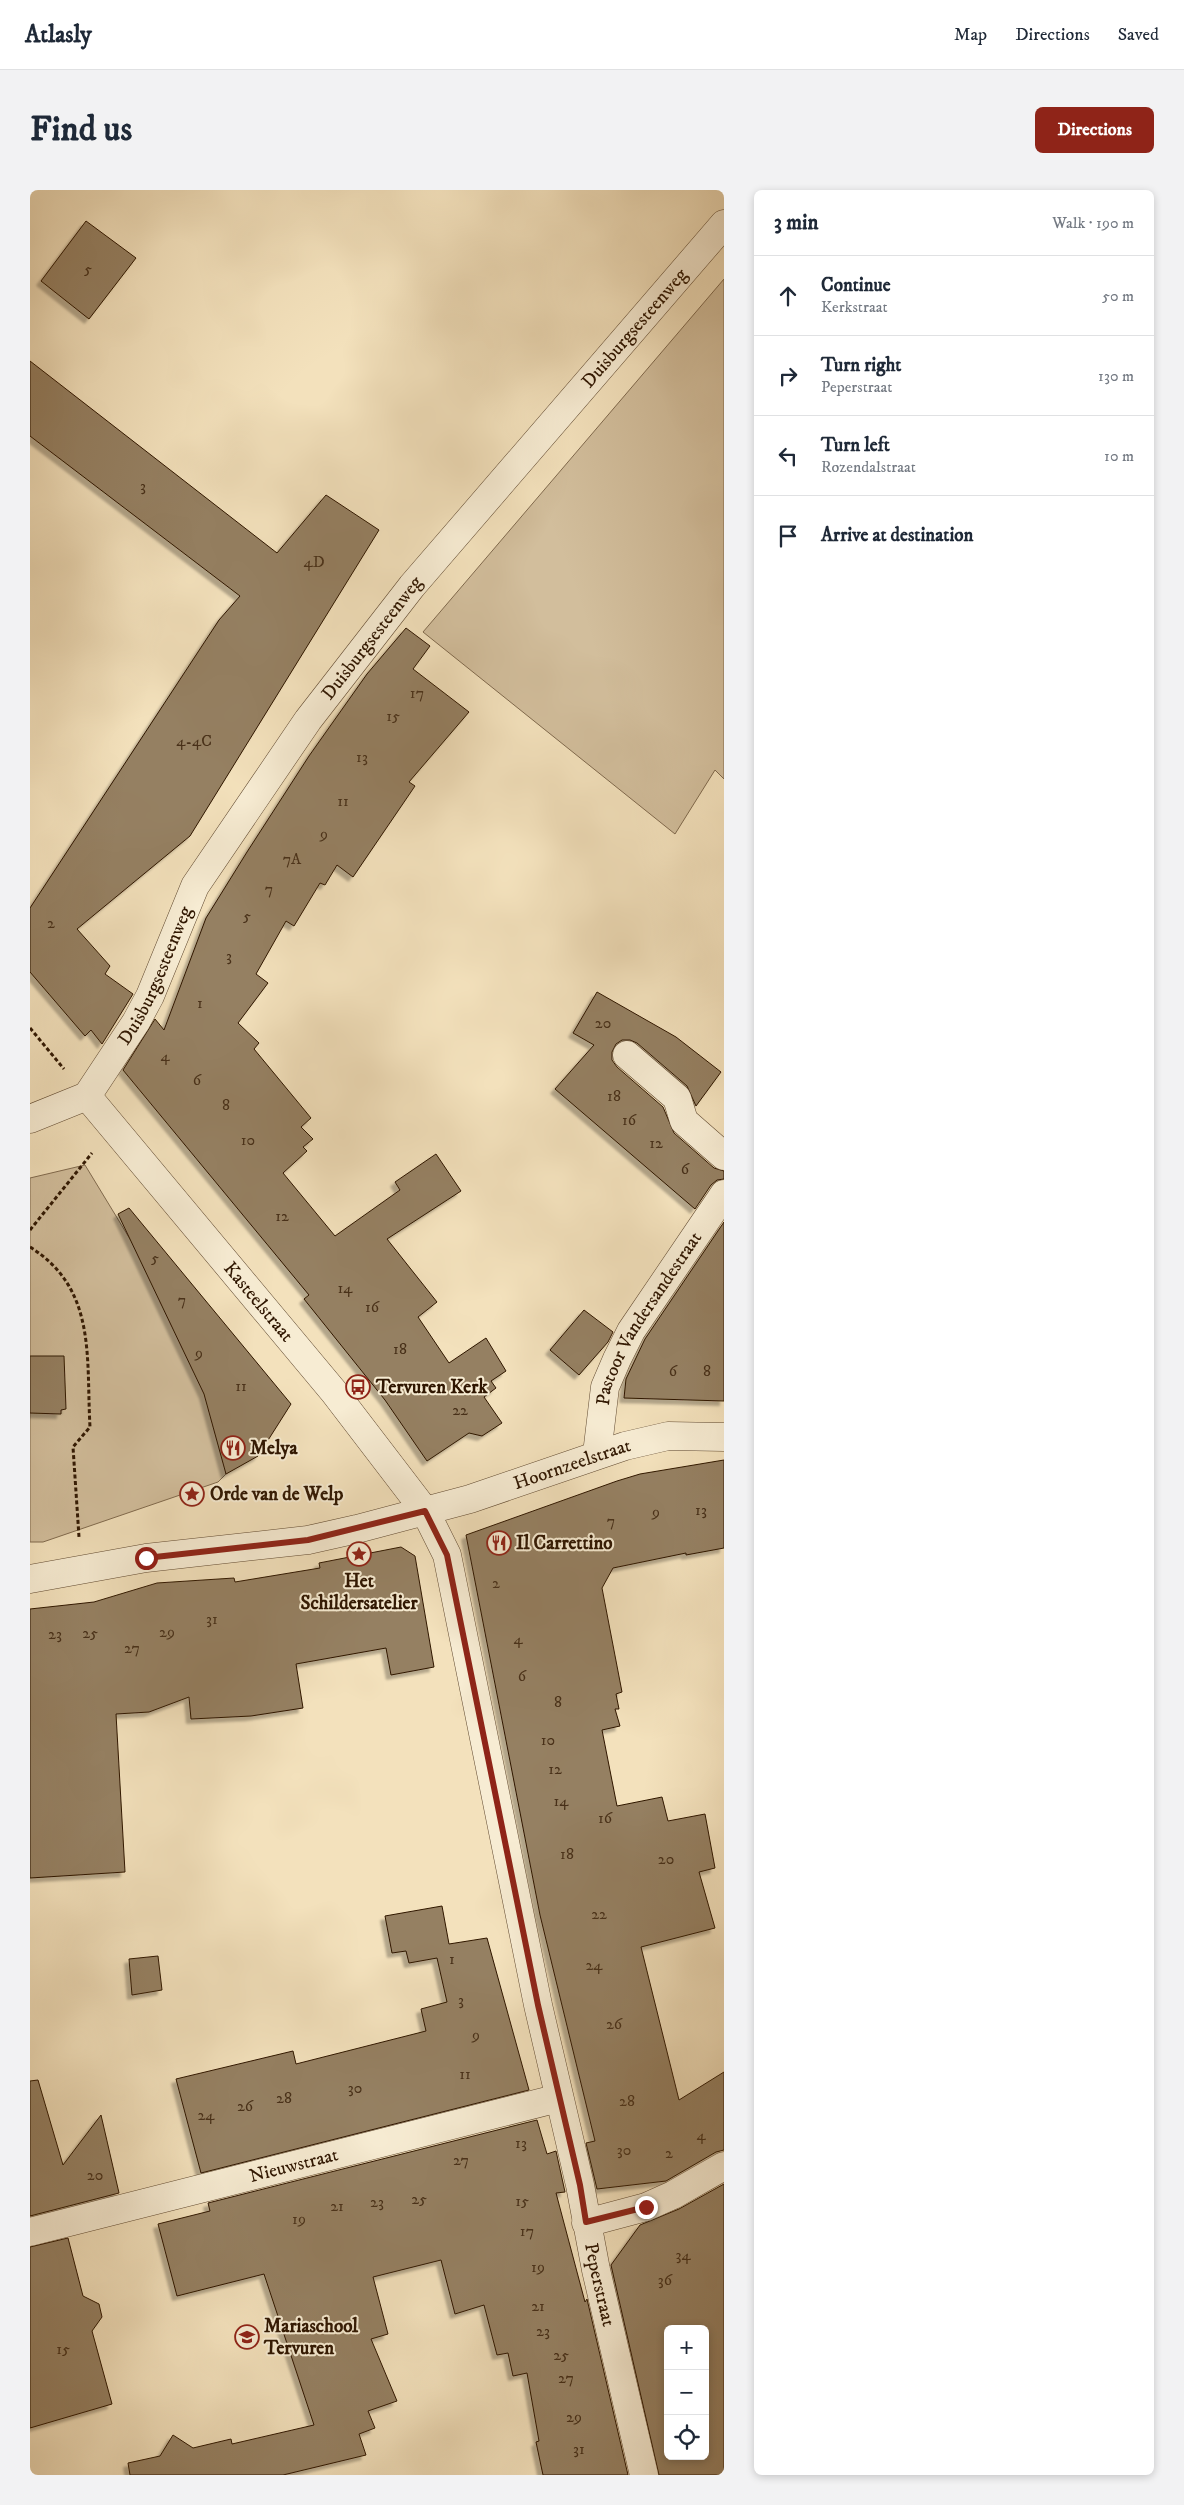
<!DOCTYPE html>
<html lang="en">
<head>
<meta charset="utf-8">
<style>
  :root { --surface:#fff; --page:#f2f2f3; --text:#1f2937; --muted:#747a83; --line:#e0e1e3; --accent:#8f2418 }
  body { margin:0; font-family:"IM FELL DW Pica",serif; background:var(--page); color:var(--text) }
  .controls { position:absolute; right:15px; bottom:15px; display:grid; overflow:hidden; border-radius:8px; box-shadow:0 2px 8px #0003 }
  .controls button { width:45px; height:45px; display:grid; place-items:center; padding:0; border:0; border-bottom:1px solid var(--line); background:var(--surface); color:var(--text); font:25px sans-serif }
  .stop { position:absolute; width:15px; height:15px; margin:-11px; border:4px solid #8f2418; border-radius:50%; background:#fff }
  .stop.end { background:#8f2418; border-color:#fff; box-shadow:0 1px 5px #0008 }
  .list { margin:0; padding:0; list-style:none }
  h2 { display:flex; justify-content:space-between; align-items:center; height:65px; margin:0; padding:0 20px; font-size:21px }
  h2 small { font-size:16px; font-weight:400; color:var(--muted) }
  .list li { display:grid; grid-template-columns:32px 1fr auto; gap:15px; align-items:center; box-sizing:border-box; height:80px; padding:0 20px; border-top:1px solid var(--line) }
  .list b { display:block; font-size:19px; white-space:nowrap }
  .list p { margin:0; font-size:16px; white-space:nowrap; color:var(--muted) }
  .list em { font-size:16px; font-style:normal; color:var(--muted) }
  .icon { flex:none; width:28px; height:28px; fill:none; stroke:currentColor; stroke-width:2; stroke-linecap:round; stroke-linejoin:round }
  .map { position:relative; flex:none; width:694px; height:2285px; overflow:hidden; border-radius:8px }
  header { display:flex; align-items:center; gap:30px; box-sizing:border-box; height:70px; padding:0 25px; background:var(--surface); border-bottom:1px solid var(--line) }
  header strong { font-size:24px }
  nav { display:flex; gap:28px; margin-inline-start:auto; font-size:18px }
  .intro { display:flex; align-items:center; justify-content:space-between; box-sizing:border-box; height:120px; padding:0 30px }
  h1 { margin:0; font-size:35px }
  .button { padding:12px 22px; border-radius:8px; background:var(--accent); color:#fff; font-size:18px; font-weight:700 }
  main { display:flex; gap:30px; padding:0 30px }
  aside { flex:1; background:var(--surface); border-radius:8px; box-shadow:0 2px 8px #0003 }
  .map>svg:first-child { display:block }
  .green { fill:#d2be9c; stroke:#806a4e }
  .building { fill:#958062; stroke:#2f1601; fill-rule:evenodd; filter:url(#shadow) }
  .lines { fill:none; stroke-linecap:round; stroke-linejoin:round }
  .minor-casing { stroke:#604930; stroke-width:29 }
  .path { stroke:#2f1601; stroke-width:3; stroke-dasharray:4 2.5; stroke-linecap:butt }
  .minor { stroke:#f7ecd3; stroke-width:28 }
  .route { stroke:#8f2418; stroke-width:6 }
  .labels { text-anchor:middle; dominant-baseline:central; stroke-width:4; stroke-linejoin:round; paint-order:stroke }
  .number-label { font-size:16px; fill:#483019 }
  .street-label { font-size:19px; fill:#2f1601; stroke:#f7ecd3 }
  .poi-label { font-size:19px; font-weight:bold; fill:#2f1601; stroke:#f7ecd3; text-anchor:start }
</style>
</head>
<body>
<header>
<strong>Atlasly</strong>
<nav><a>Map</a><a>Directions</a><a>Saved</a></nav>
</header>
<div class="intro"><h1>Find us</h1><a class="button">Directions</a></div>
<main>
<div class="map">
<svg width="694" height="2285" viewBox="0 0 694 2285">
  <defs>
    <filter id="shadow"><feDropShadow dx="-4.5" dy="4.5" stdDeviation="1" flood-color="#0004"/></filter>
  </defs>
  <rect width="100%" height="100%" fill="#f3e1bc"/>
  <filter id="stains"><feTurbulence type="fractalNoise" baseFrequency=".004" numOctaves="4"/><feColorMatrix values="0 0 0 0 .2 0 0 0 0 .09 0 0 0 0 .02 0 0 0 .5 -.17"/></filter>
  <radialGradient id="worn" r=".72"><stop offset=".6" stop-color="#630" stop-opacity="0"/><stop offset="1" stop-color="#630" stop-opacity=".3"/></radialGradient>
  <!-- green -->
  <path class="green" d="M694 89V589L685 580 645 644 393 442Z
    M55 975 103 1054 196 1224V1284L188 1292 13 1352H0V988Z"/>
  <!-- building -->
  <path class="building" d="M56 31 106 68 59 129 11 91Z
    M0 171 247 363 296 305 349 340 160 646 47 739 80 776 75 784 103 804 72 854 61 840 55 846 0 782V718L189 430 210 406 0 246Z
    M376 438 400 456 383 479 439 522 379 592 385 596 323 687 307 675 295 695 290 693 264 736 256 731 226 784 238 793 208 833 229 853 224 859 281 928 271 937 283 949 273 957 277 961 253 983 305 1046 370 1000 365 992 406 964 431 1001 357 1049 407 1112 388 1127 419 1173 456 1148 476 1181 461 1191 466 1198 454 1207 472 1233 452 1246 439 1243 397 1271 355 1210 274 1109 279 1105 93 880 125 829 134 840 176 728 217 662 279 566 337 484Z
    M567 802 646 847 691 882 666 916 657 896 607 853 600 850H592L586 854 582 862V870L587 877 633 917 644 943 684 978 694 981V989L687 990 681 995 665 1019 525 899 564 855 543 843Z
    M99 1018 261 1214 228 1266 196 1284 174 1204 88 1024Z
    M694 1032V1211L594 1208 596 1189 615 1149Z
    M554 1120 583 1142 578 1152 549 1185 520 1160Z
    M0 1166H34L36 1219 31 1220V1224L0 1223Z
    M694 1270V1358L656 1365V1363L583 1378 572 1398 592 1502 586 1504 589 1519H585L590 1536 572 1540 587 1616 632 1607 638 1631 675 1624 685 1678 669 1682 685 1738 611 1757 649 1910 694 1882V1960L686 1962 636 1991 567 1999 556 1953 565 1951 510 1725 436 1345 587 1291 610 1284Z
    M371 1357 385 1366 404 1477 361 1485 356 1458 266 1474 273 1518 221 1526 161 1529 159 1507 119 1522 86 1524 95 1682 0 1688V1419L64 1412 127 1393 204 1388 205 1392 290 1378 289 1373Z
    M412 1716 419 1754 457 1748 499 1900 171 1983 146 1889 263 1861 266 1874 396 1841 391 1819 417 1812 407 1768 379 1773 376 1761 362 1763 355 1726Z
    M128 1766 132 1800 102 1805 99 1769Z
    M8 1890 33 1975 71 1925 89 2003 0 2026V1891Z
    M507 1930 517 1964 526 1961 535 2002 526 2003 555 2112 557 2109 598 2285H513L506 2252 509 2251 497 2183 483 2186 478 2163 467 2165 454 2115 425 2124 411 2070 343 2087 358 2144 341 2149 367 2211 338 2221 345 2238 329 2244 336 2265 253 2285H100L98 2273 130 2266 143 2245 163 2258 201 2249 202 2254 284 2235 234 2084 147 2106 128 2034 180 2021 178 2013Z
    M694 1994V2285H629L581 2075 610 2035 649 2019ZM638 2139H675V2266H638Z
    M38 2048 53 2106 69 2114 72 2127 62 2141 82 2214 0 2238V2057Z"/>
  <g class="lines">
    <!-- minor casing -->
    <g class="minor-casing">
      <g id="minor">
        <path d="M597 865 647 908 654 931 694 966"/>
        <path id="s1" d="M57 906 304 1202 395 1321 417 1365 508 1815 550 1995 566 2080 614 2285"/>
        <path id="s2" d="M57 906 106 832 120 806 165 696 278 530 382 396 694 34"/>
        <path d="M0 929 57 906"/>
        <path id="s3" d="M567 1264 575 1197 587 1169 601 1141 694 1004"/>
        <path id="s4" d="M0 1389 116 1368 278 1350 327 1339 440 1309 595 1256 638 1246 694 1247"/>
        <path d="M556 2033 616 2017 643 2005 694 1976"/>
        <path id="s5" d="M0 2042 529 1908"/>
      </g>
    </g>
    <!-- path -->
    <path class="path" d="M0 838 34 879
      M0 1040 62 963
      M0 1057C67 1099 56 1167 60 1237L43 1257 49 1347"/>
    <!-- minor -->
    <use href="#minor" class="minor"/>
  </g>
  <g class="lines">
    <!-- route -->
    <path class="route" d="M116 1368 278 1350 395 1321 417 1365 508 1815 550 1995 556 2032 616 2017"/>
  </g>
  <!-- icons -->
  <defs>
    <g id="bus-ring" transform="scale(1.25)"><circle r="9.5" fill="#f7ecd3" stroke="#8f2418" stroke-width="1.5"/><path d="M-5-6H5V4H4V6H2V4H-2V6H-4V4H-5ZM-3.5-4V0h7V-4ZM-3.5 1.2v1.5H-2V1.2ZM2 1.2v1.5H3.5V1.2Z" fill="#8f2418"/></g>
    <g id="restaurant-ring" transform="scale(1.25)"><circle r="9.5" fill="#f7ecd3" stroke="#8f2418" stroke-width="1.5"/><path d="M-5-6h1v4h1v-4h1v4h1v-4h1v5L-1.5 .5V6h-2V.5L-5-1ZM5-6V6H3V1.5H1.5Q1.5-4 5-6Z" fill="#8f2418"/></g>
    <g id="sight-ring" transform="scale(1.25)"><circle r="9.5" fill="#f7ecd3" stroke="#8f2418" stroke-width="1.5"/><path d="M0-6L1.8-2.2L6-1.7L2.9 1.2L3.7 5.4L0 3.3L-3.7 5.4L-2.9 1.2L-6-1.7L-1.8-2.2Z" fill="#8f2418"/></g>
    <g id="school-ring" transform="scale(1.25)"><circle r="9.5" fill="#f7ecd3" stroke="#8f2418" stroke-width="1.5"/><path d="M0-5L7-2L0 1L-7-2ZM-4 1L0 2.5L4 1V4Q0 6-4 4Z" fill="#8f2418"/></g>
  </defs>
  <g fill-rule="evenodd">
    <use href="#bus-ring" x="328" y="1197"/>
    <use href="#restaurant-ring" x="203" y="1258"/>
    <use href="#sight-ring" x="162" y="1304"/>
    <use href="#restaurant-ring" x="469" y="1353"/>
    <use href="#sight-ring" x="329" y="1364"/>
    <use href="#school-ring" x="217" y="2147"/>
  </g>
  <g class="labels">
    <!-- number labels -->
    <g class="number-label">
      <text x="58" y="79">5</text>
      <text x="113" y="296">3</text>
      <text x="284" y="372">4D</text>
      <text x="387" y="503">17</text>
      <text x="363" y="526">15</text>
      <text x="164" y="551">4-4C</text>
      <text x="332" y="567">13</text>
      <text x="313" y="611">11</text>
      <text x="294" y="644">9</text>
      <text x="262" y="669">7A</text>
      <text x="239" y="699">7</text>
      <text x="217" y="726">5</text>
      <text x="21" y="733">2</text>
      <text x="199" y="766">3</text>
      <text x="170" y="813">1</text>
      <text x="573" y="833">20</text>
      <text x="135" y="866">4</text>
      <text x="167" y="890">6</text>
      <text x="584" y="906">18</text>
      <text x="196" y="915">8</text>
      <text x="599" y="930">16</text>
      <text x="218" y="950">10</text>
      <text x="626" y="953">12</text>
      <text x="655" y="979">6</text>
      <text x="252" y="1026">12</text>
      <text x="125" y="1068">5</text>
      <text x="315" y="1098">14</text>
      <text x="152" y="1110">7</text>
      <text x="342" y="1117">16</text>
      <text x="370" y="1159">18</text>
      <text x="169" y="1163">9</text>
      <text x="643" y="1181">6</text>
      <text x="677" y="1181">8</text>
      <text x="211" y="1196">11</text>
      <text x="430" y="1220">22</text>
      <text x="671" y="1320">13</text>
      <text x="626" y="1322">9</text>
      <text x="581" y="1331">7</text>
      <text x="466" y="1393">2</text>
      <text x="182" y="1429">31</text>
      <text x="137" y="1442">29</text>
      <text x="60" y="1443">25</text>
      <text x="25" y="1444">23</text>
      <text x="488" y="1449">4</text>
      <text x="102" y="1458">27</text>
      <text x="492" y="1486">6</text>
      <text x="528" y="1512">8</text>
      <text x="518" y="1550">10</text>
      <text x="525" y="1579">12</text>
      <text x="531" y="1611">14</text>
      <text x="575" y="1628">16</text>
      <text x="537" y="1664">18</text>
      <text x="636" y="1669">20</text>
      <text x="569" y="1724">22</text>
      <text x="422" y="1769">1</text>
      <text x="564" y="1775">24</text>
      <text x="431" y="1810">3</text>
      <text x="584" y="1834">26</text>
      <text x="446" y="1845">9</text>
      <text x="435" y="1884">11</text>
      <text x="325" y="1898">30</text>
      <text x="254" y="1908">28</text>
      <text x="597" y="1911">28</text>
      <text x="215" y="1916">26</text>
      <text x="176" y="1925">24</text>
      <text x="671" y="1945">4</text>
      <text x="491" y="1953">13</text>
      <text x="594" y="1960">30</text>
      <text x="639" y="1963">2</text>
      <text x="431" y="1970">27</text>
      <text x="65" y="1985">20</text>
      <text x="389" y="2009">25</text>
      <text x="492" y="2011">15</text>
      <text x="347" y="2012">23</text>
      <text x="307" y="2016">21</text>
      <text x="269" y="2029">19</text>
      <text x="497" y="2041">17</text>
      <text x="653" y="2065">34</text>
      <text x="508" y="2077">19</text>
      <text x="635" y="2090">36</text>
      <text x="508" y="2116">21</text>
      <text x="513" y="2141">23</text>
      <text x="33" y="2159">15</text>
      <text x="531" y="2165">25</text>
      <text x="536" y="2188">27</text>
      <text x="544" y="2227">29</text>
      <text x="549" y="2259">31</text>
    </g>
    <!-- street labels -->
    <g class="street-label">
      <text stroke="none"><textPath href="#s2" startOffset="948">Duisburgsesteenweg</textPath></text>
      <text stroke="none"><textPath href="#s2" startOffset="542">Duisburgsesteenweg</textPath></text>
      <text stroke="none"><textPath href="#s2" startOffset="139">Duisburgsesteenweg</textPath></text>
      <text stroke="none"><textPath href="#s1" startOffset="268">Kasteelstraat</textPath></text>
      <text stroke="none"><textPath href="#s3" startOffset="148">Pastoor Vandersandestraat</textPath></text>
      <text stroke="none"><textPath href="#s4" startOffset="556">Hoornzeelstraat</textPath></text>
      <text stroke="none"><textPath href="#s5" startOffset="272">Nieuwstraat</textPath></text>
      <text stroke="none"><textPath href="#s1" startOffset="1330">Peperstraat</textPath></text>
    </g>
    <!-- poi labels -->
    <g class="poi-label">
      <text x="346" y="1197">Tervuren Kerk</text>
      <text x="220" y="1258">Melya</text>
      <text x="180" y="1304">Orde van de Welp</text>
      <text x="486" y="1353">Il Carrettino</text>
      <text x="329" y="1391" text-anchor="middle">Het<tspan x="329" dy="22">Schildersatelier</tspan></text>
      <text x="234" y="2136">Mariaschool<tspan x="234" dy="22">Tervuren</tspan></text>
    </g>
  </g>
  <rect width="100%" height="100%" filter="url(#stains)"/>
  <rect width="100%" height="100%" fill="url(#worn)"/>
</svg>
<div class="controls">
<button>+</button>
<button>−</button>
<button><svg class="icon" aria-label="locate" viewBox="0 0 24 24"><circle cx="12" cy="12" r="6"/><path d="M12 2v4M12 18v4M2 12h4M18 12h4"/></svg></button>
</div>
<div class="stop" style="left:116px;top:1368px"></div>
<div class="stop end" style="left:616px;top:2017px"></div>
</div>
<aside>
<h2>3 min<small>Walk · 190 m</small></h2>
<ul class="list">
<li><svg class="icon" aria-label="ahead" viewBox="0 0 24 24"><path d="M12 20V5M6 11l6-6 6 6"/></svg><div><b>Continue</b><p>Kerkstraat</p></div><em>50 m</em></li>
<li><svg class="icon" aria-label="right" viewBox="0 0 24 24"><path d="M7 20v-9h11M14 6l5 5-5 5"/></svg><div><b>Turn right</b><p>Peperstraat</p></div><em>130 m</em></li>
<li><svg class="icon" aria-label="left" viewBox="0 0 24 24"><path d="M17 20v-9H6M10 6l-5 5 5 5"/></svg><div><b>Turn left</b><p>Rozendalstraat</p></div><em>10 m</em></li>
<li><svg class="icon" aria-label="arrive" viewBox="0 0 24 24"><path d="M6 21V4h12l-3 4 3 4H6"/></svg><div><b>Arrive at destination</b></div></li>
</ul>
</aside>
</main>
</body>
</html>
